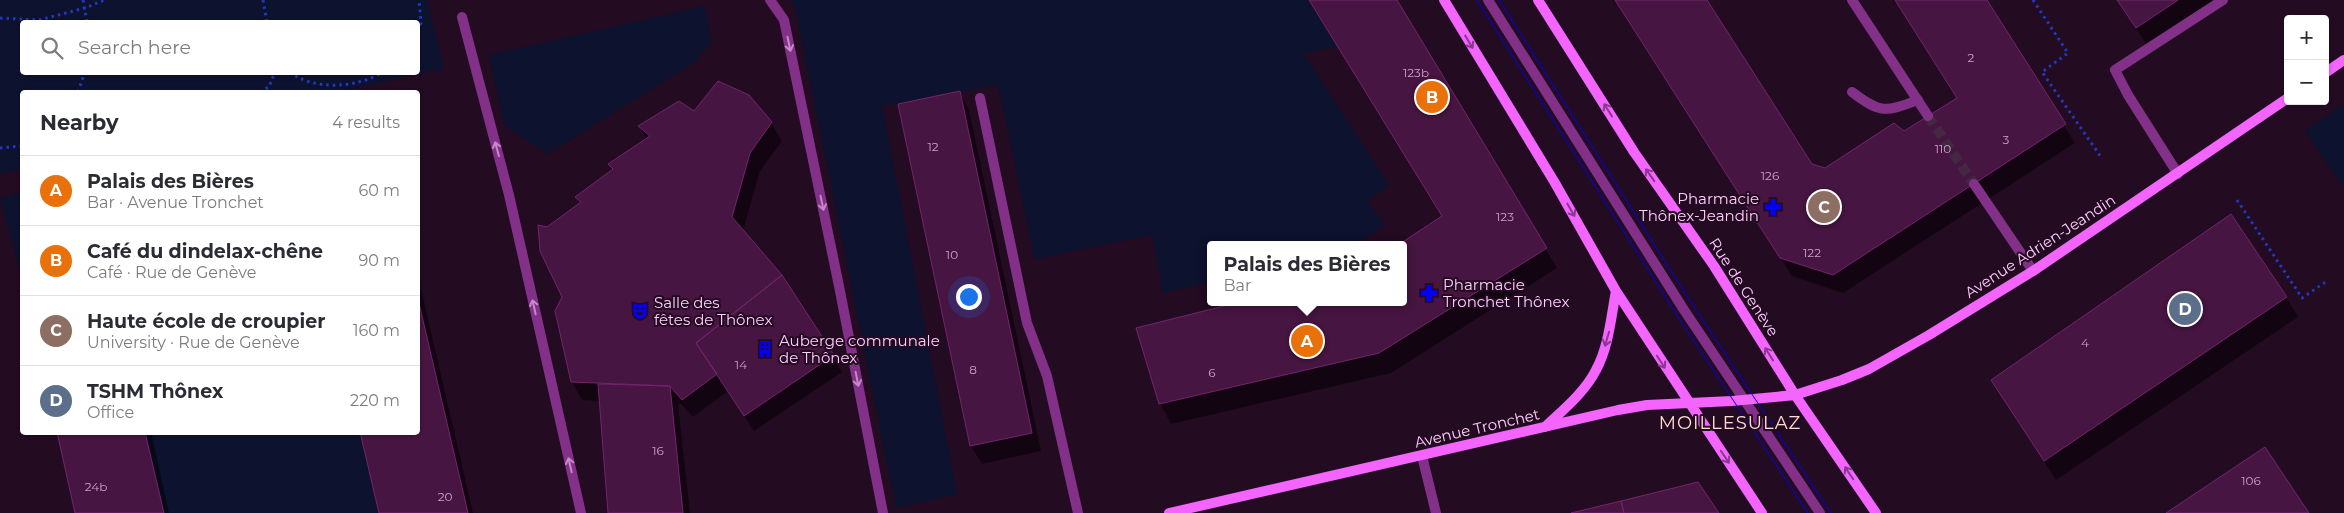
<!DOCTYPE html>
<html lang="en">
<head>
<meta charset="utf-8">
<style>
  :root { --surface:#fff; --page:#f2f2f3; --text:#2b2b33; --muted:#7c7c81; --line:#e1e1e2; --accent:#db2777 }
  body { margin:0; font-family:Montserrat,sans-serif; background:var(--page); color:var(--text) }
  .controls { position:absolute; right:15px; top:15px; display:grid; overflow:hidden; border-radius:5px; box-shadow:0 1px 4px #0004 }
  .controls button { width:45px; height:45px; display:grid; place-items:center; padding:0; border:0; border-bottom:1px solid var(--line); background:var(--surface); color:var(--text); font:25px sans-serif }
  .you { position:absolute; left:968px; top:296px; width:18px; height:18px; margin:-12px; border:4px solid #fff; border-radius:50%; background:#1a73e8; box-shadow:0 0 0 8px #1a73e833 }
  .badge { display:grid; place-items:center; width:32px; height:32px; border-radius:50%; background:var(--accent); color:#fff; font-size:16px; font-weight:700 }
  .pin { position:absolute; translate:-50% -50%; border:2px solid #fff; box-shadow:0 1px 5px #0006 }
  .popup { position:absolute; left:1207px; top:241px; width:200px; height:65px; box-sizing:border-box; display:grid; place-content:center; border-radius:5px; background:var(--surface); filter:drop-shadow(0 1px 4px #0005); font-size:16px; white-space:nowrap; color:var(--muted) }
  .popup b { font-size:19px; color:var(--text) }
  .popup::after { content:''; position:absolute; left:50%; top:100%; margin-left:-10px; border:10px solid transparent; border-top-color:var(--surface) }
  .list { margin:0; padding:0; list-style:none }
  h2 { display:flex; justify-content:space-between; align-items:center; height:65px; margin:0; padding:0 20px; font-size:21px }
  h2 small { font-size:16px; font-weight:400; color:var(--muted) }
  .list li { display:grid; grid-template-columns:32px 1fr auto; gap:15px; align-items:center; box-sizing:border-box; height:70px; padding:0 20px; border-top:1px solid var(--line) }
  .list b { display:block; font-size:19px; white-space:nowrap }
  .list p { margin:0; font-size:16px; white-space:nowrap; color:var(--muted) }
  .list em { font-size:16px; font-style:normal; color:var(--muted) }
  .icon { flex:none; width:28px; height:28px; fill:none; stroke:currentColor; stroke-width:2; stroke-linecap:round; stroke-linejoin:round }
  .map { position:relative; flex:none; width:2344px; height:513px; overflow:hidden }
  .search { position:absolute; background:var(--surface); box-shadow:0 1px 4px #0004; left:20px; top:20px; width:400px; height:55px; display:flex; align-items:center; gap:12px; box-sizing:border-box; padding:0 18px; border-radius:5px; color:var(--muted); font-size:19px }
  .panel { position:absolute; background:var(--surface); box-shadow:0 1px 4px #0004; left:20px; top:90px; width:400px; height:345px; border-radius:5px }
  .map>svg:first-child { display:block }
  .green { fill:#0d122e; fill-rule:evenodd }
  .shadow { fill:#0007 }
  .building { fill:#461541; stroke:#75246d }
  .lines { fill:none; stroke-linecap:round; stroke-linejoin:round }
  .street-tunnel { stroke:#442842; stroke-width:10; stroke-dasharray:10 5; stroke-linecap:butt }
  .path { stroke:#2039c0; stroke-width:3; stroke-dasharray:2.5 4; stroke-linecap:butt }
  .lane { stroke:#833188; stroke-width:10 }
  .street { stroke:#833188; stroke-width:10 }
  .secondary { stroke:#f464ff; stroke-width:10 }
  .tram { stroke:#0100f8; stroke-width:1 }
  .oneway { stroke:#8c3890 }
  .oneway2 { stroke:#c787c9 }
  .labels { text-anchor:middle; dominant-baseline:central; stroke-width:4; stroke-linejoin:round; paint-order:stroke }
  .number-label { font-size:12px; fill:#d19fcf }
  .poi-label { font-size:15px; fill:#ffcdfe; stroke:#230b21; text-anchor:start }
  .street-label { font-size:15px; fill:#ffcdfe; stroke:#230b21 }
  .quarter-label { font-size:18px; letter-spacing:1px; fill:#ffdccf; stroke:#230b21 }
</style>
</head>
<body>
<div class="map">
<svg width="2344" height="513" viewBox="0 0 2344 513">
  <rect width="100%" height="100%" fill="#230b21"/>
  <!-- green -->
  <path class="green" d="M0 0H427L444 68 341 92H22V169L0 174ZM22 22H418V72H22Z
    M791 0H1309L1338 47 1303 53 1389 185 1367 201 1385 225 1356 245H1211V282L1163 293 1152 235 1035 259 998 85 882 106 957 494 896 508 795 7Z
    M705 6 711 42 695 62 548 154 504 125 489 55Z
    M2344 104V188L2305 131Z
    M22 192V265L19 266 0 198Z
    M145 433H360L379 513H164Z"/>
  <!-- shadow -->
  <path class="shadow" d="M1310 0H1395L1557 268 1391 373 1171 424 1160 403 1403 302 1443 217Z
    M1615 0H1706L1812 166 1825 169 1904 132 1958 99 1895 0H1986L2075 143 1843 293 1792 276Z
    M2117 0H2215L2147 45Z
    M959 92 969 110 1041 451 982 464 971 446Z
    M748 96 771 123 782 141 760 171 743 231 781 276 842 372 754 431 728 391 693 417 681 404H678L690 513H609L600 401 582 400 572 382 564 297 547 228 581 204 577 197 613 171 609 165 647 140 640 127Z
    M22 266V277L20 267Z
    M418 276 473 513H380L418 432Z
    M2286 297 2298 317 2056 480 1992 381Z
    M58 432H151L169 513H76Z"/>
  <!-- building -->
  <path class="building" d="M1309 0H1397L1547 248 1379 353 1159 404 1136 328 1240 302H1403V245H1398L1442 216Z
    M1615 0H1707L1812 164 1825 168 1894 123 1904 131 1957 98 1895 0H1987L2066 124 1833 275 1780 258Z
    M2117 0H2178L2136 28Z
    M718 81 749 95 772 122 750 153 732 217 782 275 696 343 717 374 682 400 670 386 571 382 555 311 562 297 540 251 538 225 547 227 581 202 575 197 613 169 608 164 650 136 638 126 679 101 694 111Z
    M960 91 1032 433 970 446 898 104Z
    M2231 214 2287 297 2044 461 1991 380Z
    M782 275 834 355 744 416 696 343Z
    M418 299 468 513H379L360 432H418Z
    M598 384 670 386 683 513H608Z
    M57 432H145L164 513H75Z
    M2265 447 2309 513H2166Z
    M1698 482 1719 513H1624L1621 501Z
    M1621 501 1624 513H1571Z"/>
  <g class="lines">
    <!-- street-tunnel -->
    <path class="street-tunnel" d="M1928 116 1974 184"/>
    <!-- path -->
    <path class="path" d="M83 0 87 22
      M263 0 267 22
      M2033 0 2068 53 2042 72 2101 157
      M0 18 39 20 85 8 104 0
      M418 31 421 23 419 0
      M290 72C314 91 357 88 383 72
      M78 92 85 72
      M260 92 269 87 275 72
      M0 148 22 146
      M2237 200 2302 298 2327 281"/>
    <!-- lane -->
    <path class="lane" d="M770 0 784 20 839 286 883 513
      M1488 0 1684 310 1820 513
      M462 17 509 195 581 513
      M1852 92C1881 114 1885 112 1918 100
      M980 98 1027 323 1047 376 1078 513
      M2178 174 2128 95 2115 70 2223 0"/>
    <!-- street -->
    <path class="street" d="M1852 0 1928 116
      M1974 184 2033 271
      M1422 456 1436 513"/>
    <!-- secondary -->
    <path class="secondary" d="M1444 0 1555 183 1616 291 1762 513
      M1538 0 1634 152 1714 266 1795 395 1876 513
      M2325 73 2344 60
      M1545 427C1563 410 1585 392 1596 370 1609 346 1611 317 1616 291
      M1169 513 1618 410 1647 405 1732 401 1795 395 1842 380 1869 369 1929 335 2033 271 2288 98"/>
    <!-- tram -->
    <path class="tram" d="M1477 0 1680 320 1808 513
      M1499 0 1692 304 1831 513"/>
  </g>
  <!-- one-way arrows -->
  <defs><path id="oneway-shaft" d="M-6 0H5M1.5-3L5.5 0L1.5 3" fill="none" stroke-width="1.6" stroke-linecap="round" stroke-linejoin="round" transform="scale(1.25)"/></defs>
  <g class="oneway">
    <use href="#oneway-shaft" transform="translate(1469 42) rotate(59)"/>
    <use href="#oneway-shaft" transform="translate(1608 110) rotate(-122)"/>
    <use href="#oneway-shaft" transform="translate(1650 175) rotate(-125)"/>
    <use href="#oneway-shaft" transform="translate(1571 210) rotate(60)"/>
    <use href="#oneway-shaft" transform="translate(1607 339) rotate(106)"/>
    <use href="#oneway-shaft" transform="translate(1769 354) rotate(-122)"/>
    <use href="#oneway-shaft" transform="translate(1661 362) rotate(57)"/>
    <use href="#oneway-shaft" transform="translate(1725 457) rotate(56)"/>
    <use href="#oneway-shaft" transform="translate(1849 473) rotate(-124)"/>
  </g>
  <g class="oneway2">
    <use href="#oneway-shaft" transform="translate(789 44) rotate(78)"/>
    <use href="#oneway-shaft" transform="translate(497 149) rotate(-105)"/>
    <use href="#oneway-shaft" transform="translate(822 203) rotate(78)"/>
    <use href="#oneway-shaft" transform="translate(534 307) rotate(-103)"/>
    <use href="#oneway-shaft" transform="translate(857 379) rotate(79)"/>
    <use href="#oneway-shaft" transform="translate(570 465) rotate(-103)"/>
  </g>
  <!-- icons -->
  <defs>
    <g id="pharmacy-bare" transform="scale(1.35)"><path d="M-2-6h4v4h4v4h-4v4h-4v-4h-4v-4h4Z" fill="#0100f8" stroke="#230b21" stroke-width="2.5" paint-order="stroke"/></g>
    <g id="theatre-bare" transform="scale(1.35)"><path d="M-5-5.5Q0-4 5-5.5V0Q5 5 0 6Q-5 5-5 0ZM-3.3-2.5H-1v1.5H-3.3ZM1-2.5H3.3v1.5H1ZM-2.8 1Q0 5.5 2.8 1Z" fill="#0100f8" stroke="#230b21" stroke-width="2.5" paint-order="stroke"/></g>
    <g id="building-bare" transform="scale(1.35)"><path d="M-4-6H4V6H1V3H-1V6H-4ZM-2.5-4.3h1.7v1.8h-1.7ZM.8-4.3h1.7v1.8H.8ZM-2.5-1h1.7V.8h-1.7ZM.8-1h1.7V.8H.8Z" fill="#0100f8" stroke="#230b21" stroke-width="2.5" paint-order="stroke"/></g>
  </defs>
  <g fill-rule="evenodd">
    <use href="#pharmacy-bare" x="1773" y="207"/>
    <use href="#pharmacy-bare" x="1429" y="293"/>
    <use href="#theatre-bare" x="640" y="311"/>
    <use href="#building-bare" x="765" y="349"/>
  </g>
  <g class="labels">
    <!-- number labels -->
    <g class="number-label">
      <text x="1971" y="57">2</text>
      <text x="1416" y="72">123b</text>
      <text x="2006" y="139">3</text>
      <text x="933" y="146">12</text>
      <text x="1943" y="148">110</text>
      <text x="1770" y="175">126</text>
      <text x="1505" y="216">123</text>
      <text x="1812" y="252">122</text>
      <text x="952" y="254">10</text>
      <text x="2085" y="342">4</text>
      <text x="741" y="364">14</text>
      <text x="973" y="369">8</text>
      <text x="1212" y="372">6</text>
      <text x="658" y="450">16</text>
      <text x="2251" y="480">106</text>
      <text x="96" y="486">24b</text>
      <text x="445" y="496">20</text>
    </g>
    <!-- poi labels -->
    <g class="poi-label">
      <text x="1759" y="198" text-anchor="end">Pharmacie<tspan x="1759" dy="17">Thônex-Jeandin</tspan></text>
      <text x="1443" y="284">Pharmacie<tspan x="1443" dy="17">Tronchet Thônex</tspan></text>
      <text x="654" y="302">Salle des<tspan x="654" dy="17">fêtes de Thônex</tspan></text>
      <text x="779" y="340">Auberge communale<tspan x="779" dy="17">de Thônex</tspan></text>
    </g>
    <!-- street labels -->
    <g class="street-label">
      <text transform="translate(2040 246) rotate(-33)">Avenue Adrien-Jeandin</text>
      <text transform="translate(1744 287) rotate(57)">Rue de Genève</text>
      <text transform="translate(1477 428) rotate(-13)">Avenue Tronchet</text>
    </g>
    <!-- quarter labels -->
    <g class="quarter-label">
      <text x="1730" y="423">MOILLESULAZ</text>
    </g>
  </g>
</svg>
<div class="controls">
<button>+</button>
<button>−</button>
</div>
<div class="you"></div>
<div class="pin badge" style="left:1307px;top:341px;background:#e8710a">A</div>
<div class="popup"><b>Palais des Bières</b>Bar</div>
<div class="pin badge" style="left:1432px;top:97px;background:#e8710a">B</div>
<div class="pin badge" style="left:1824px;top:207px;background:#8d6e63">C</div>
<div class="pin badge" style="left:2185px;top:309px;background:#5c6f8a">D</div>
<div class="search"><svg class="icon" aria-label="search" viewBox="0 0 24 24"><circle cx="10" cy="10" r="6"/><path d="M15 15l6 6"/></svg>Search here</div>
<section class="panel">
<h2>Nearby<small>4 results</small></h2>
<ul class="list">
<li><span class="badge" style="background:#e8710a">A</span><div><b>Palais des Bières</b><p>Bar · Avenue Tronchet</p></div><em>60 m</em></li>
<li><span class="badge" style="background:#e8710a">B</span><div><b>Café du dindelax-chêne</b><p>Café · Rue de Genève</p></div><em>90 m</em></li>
<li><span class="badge" style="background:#8d6e63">C</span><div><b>Haute école de croupier</b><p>University · Rue de Genève</p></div><em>160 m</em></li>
<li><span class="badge" style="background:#5c6f8a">D</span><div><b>TSHM Thônex</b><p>Office</p></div><em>220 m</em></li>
</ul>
</section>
</div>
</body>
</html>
